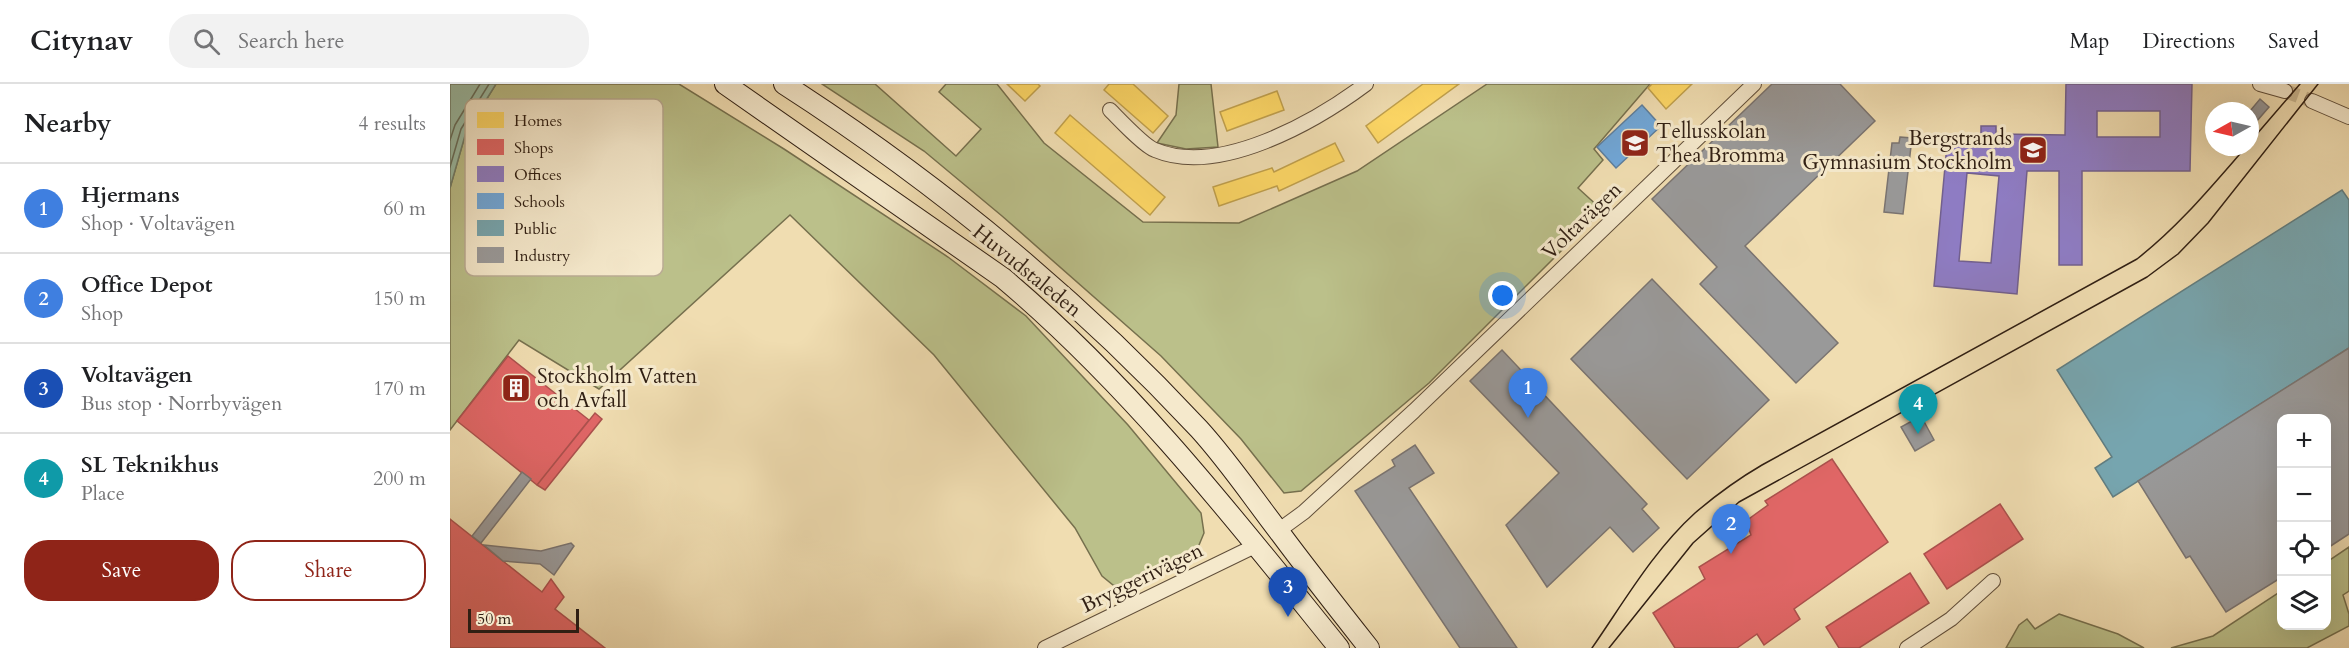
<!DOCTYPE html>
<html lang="en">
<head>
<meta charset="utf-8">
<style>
  :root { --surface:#fff; --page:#f2f2f2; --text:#202124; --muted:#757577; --line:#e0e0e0; --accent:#8f2418 }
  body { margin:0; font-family:Cardo,serif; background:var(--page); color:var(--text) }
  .controls { position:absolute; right:18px; bottom:18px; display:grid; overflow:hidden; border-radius:12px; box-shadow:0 6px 24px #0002 }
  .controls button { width:54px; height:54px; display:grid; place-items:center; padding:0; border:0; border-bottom:2px solid var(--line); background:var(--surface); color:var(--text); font:30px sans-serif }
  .compass { position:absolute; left:1755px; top:18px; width:54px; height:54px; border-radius:50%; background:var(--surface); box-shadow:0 6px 24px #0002; rotate:262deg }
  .scale { position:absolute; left:18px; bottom:15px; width:111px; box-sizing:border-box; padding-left:6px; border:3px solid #301f13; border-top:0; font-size:16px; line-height:21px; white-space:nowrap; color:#301f13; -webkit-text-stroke:4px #f5e9cc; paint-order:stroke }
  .you { position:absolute; left:1053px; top:212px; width:21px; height:21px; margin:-15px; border:4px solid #fff; border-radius:50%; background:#1a73e8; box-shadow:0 0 0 9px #1a73e833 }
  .badge { display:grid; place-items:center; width:39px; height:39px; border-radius:50%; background:var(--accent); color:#fff; font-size:20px; font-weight:700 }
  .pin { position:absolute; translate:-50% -50px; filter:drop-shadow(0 2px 3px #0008) }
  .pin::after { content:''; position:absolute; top:32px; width:21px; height:18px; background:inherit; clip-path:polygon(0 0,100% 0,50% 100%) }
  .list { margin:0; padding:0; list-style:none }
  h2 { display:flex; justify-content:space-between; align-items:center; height:78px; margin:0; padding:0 24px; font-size:26px }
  h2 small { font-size:20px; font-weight:400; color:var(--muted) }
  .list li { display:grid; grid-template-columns:39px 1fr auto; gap:18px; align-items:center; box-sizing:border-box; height:90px; padding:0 24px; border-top:2px solid var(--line) }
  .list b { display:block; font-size:22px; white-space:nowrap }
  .list p { margin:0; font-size:20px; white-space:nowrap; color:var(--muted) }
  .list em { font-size:20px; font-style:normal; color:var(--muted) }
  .actions { display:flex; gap:12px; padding:18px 24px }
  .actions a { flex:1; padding:14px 0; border:2px solid var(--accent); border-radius:24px; text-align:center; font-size:21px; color:var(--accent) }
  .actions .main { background:var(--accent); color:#fff }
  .icon { flex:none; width:33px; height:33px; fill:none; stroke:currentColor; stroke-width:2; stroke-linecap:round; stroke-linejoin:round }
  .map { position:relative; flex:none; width:1899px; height:564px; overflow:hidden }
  header { display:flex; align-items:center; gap:36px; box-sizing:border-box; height:84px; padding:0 30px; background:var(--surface); border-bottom:2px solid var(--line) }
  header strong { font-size:28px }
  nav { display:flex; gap:33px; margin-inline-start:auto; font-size:21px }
  .search { width:420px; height:54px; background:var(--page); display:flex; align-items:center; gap:15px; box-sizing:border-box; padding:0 21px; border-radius:24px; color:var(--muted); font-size:22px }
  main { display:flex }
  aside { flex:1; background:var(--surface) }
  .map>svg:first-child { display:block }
  .green { fill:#bbc08a; stroke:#76704e; stroke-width:1.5 }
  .water { fill:#9bbda6; stroke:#707e6b; stroke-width:1.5 }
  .homes { fill:#ffd966; stroke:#c1a14d; stroke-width:1.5 }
  .shops { fill:#e06666; stroke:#ab514d; stroke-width:1.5 }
  .offices { fill:#8e7cc3; stroke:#72608e; stroke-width:1.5; fill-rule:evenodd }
  .schools { fill:#6fa8dc; stroke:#5c7fa0; stroke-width:1.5 }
  .public { fill:#76a5af; stroke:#617d80; stroke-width:1.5 }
  .industry { fill:#999; stroke:#7a7471; stroke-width:1.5 }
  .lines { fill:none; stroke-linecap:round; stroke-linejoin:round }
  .shore { stroke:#666e5c; stroke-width:1.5 }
  .street-tunnel { stroke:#cab791; stroke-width:14; stroke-dasharray:14 7; stroke-linecap:butt }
  .street-casing { stroke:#604e3a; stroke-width:16 }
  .secondary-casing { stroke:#301f13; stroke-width:22 }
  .street { stroke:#f5e9cc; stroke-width:14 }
  .secondary { stroke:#f5e9cc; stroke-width:20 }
  .tram { stroke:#301f13; stroke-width:1.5 }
  .labels { text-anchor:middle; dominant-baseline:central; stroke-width:6; stroke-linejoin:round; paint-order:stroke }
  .poi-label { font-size:21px; fill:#301f13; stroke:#f5e9cc; text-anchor:start }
  .street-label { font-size:21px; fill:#301f13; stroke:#f5e9cc }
  .key { fill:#f5e9cc; stroke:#baac94; stroke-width:1.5 }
  .key-label { font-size:16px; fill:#301f13 }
</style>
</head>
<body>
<header>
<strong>Citynav</strong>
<div class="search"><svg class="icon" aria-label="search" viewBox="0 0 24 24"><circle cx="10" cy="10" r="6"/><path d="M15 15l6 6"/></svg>Search here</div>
<nav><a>Map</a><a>Directions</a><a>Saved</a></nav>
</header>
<main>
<aside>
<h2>Nearby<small>4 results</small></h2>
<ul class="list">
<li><span class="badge" style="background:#3f7fe0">1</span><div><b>Hjermans</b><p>Shop · Voltavägen</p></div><em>60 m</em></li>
<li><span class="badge" style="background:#3f7fe0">2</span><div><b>Office Depot</b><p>Shop</p></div><em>150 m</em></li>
<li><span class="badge" style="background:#1a4fb4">3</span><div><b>Voltavägen</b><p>Bus stop · Norrbyvägen</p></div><em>170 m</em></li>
<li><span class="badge" style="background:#0f9aa8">4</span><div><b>SL Teknikhus</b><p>Place</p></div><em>200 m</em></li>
</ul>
<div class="actions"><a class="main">Save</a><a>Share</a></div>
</aside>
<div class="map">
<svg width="1899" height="564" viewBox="0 0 1899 564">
  <rect width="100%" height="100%" fill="#f0ddb1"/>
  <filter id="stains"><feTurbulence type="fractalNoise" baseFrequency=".00333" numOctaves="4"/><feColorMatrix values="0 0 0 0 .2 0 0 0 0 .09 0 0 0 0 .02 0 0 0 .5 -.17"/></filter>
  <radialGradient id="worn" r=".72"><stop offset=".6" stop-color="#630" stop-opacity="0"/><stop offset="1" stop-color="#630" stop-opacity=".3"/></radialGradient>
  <!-- green -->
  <path class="green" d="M46 0H229L334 65 498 173 576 232 678 341 751 429 754 449 749 461 734 473 687 498 675 502 663 501 652 492 625 444 484 271 340 131 149 305 69 256 0 346V104L16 48Z
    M372 0H425L506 72 531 45 489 8 496 0H547L594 59 693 138 789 139 907 87 1037 0H1200L1144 65 1153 76 1128 104 1152 126 979 299 851 407 834 409 791 355 711 272 552 132 474 67Z
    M729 0H761L768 63 736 65 707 59 726 31Z
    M1899 463V507L1893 511 1899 530V542L1857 564H1721L1763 552 1831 507 1832 542H1876L1877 478Z
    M1609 530 1668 550 1694 564H1556L1569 541 1577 535 1585 545Z"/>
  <!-- water -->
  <path class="water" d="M0 0H46L16 48 0 104Z"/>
  <!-- homes -->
  <path class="homes" d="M557 0H588L590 2 575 17Z
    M659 0H683L718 32 703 49 654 6Z
    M973 0H1009L928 59 916 42Z
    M1202 0H1242L1216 25 1198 4Z
    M827 7 834 26 777 47 770 28Z
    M620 31 715 113 700 131 605 49Z
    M885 59 894 77 829 107 827 102 769 122 763 103 822 84 824 88Z"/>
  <!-- shops -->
  <path class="shops" d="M58 272 139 336 87 401 7 337Z
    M145 329 152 335 95 406 87 401Z
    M1382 375 1438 458 1344 525 1350 535 1314 561 1307 550 1287 564H1225L1203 529 1255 495 1249 483 1301 451 1296 437 1318 421 1315 417Z
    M1550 420 1573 455 1497 505 1474 470Z
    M0 435 92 508 101 495 114 513 105 525 155 564H0Z
    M1460 489 1479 519 1409 564H1389L1376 543Z"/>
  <!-- offices -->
  <path class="offices" d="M1616 0H1742L1740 87H1632V181H1609V87H1577L1567 210 1484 202 1498 50H1531V42H1546V50L1615 51ZM1647 27H1710V53H1647ZM1517 89 1549 92 1541 179 1509 177Z"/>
  <!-- schools -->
  <path class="schools" d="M1192 21 1211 42 1166 84 1147 63Z"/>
  <!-- public -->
  <path class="public" d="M1892 106 1899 116V264L1663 413 1645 384 1662 373 1607 286Z"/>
  <!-- industry -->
  <path class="industry" d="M1322 0H1390L1425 37 1295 162 1388 259 1346 299 1250 200 1267 183 1202 115Z
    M1810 15 1819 23 1800 45V27Z
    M1450 53 1462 54 1453 130 1434 128 1442 59H1449Z
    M1202 195 1319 316 1237 395 1121 275Z
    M1899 264V450L1876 465V334H1832V493L1776 528 1740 472 1736 474 1688 397Z
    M1052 266 1197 420 1192 425 1209 444 1183 468 1160 443 1097 503 1056 441 1109 389 1020 297Z
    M1471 332 1484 356 1465 367 1451 343Z
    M965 361 984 389 959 404 1067 564H1010L905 407 945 382 942 376Z
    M72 388 81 395 31 459 22 452Z
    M121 459 124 462 104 491 90 480 53 477 34 461 91 467Z"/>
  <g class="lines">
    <!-- shore -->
    <path class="shore" d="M0 56 5 41 30 0
      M0 83 11 45 39 0"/>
    <!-- street-tunnel -->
    <path class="street-tunnel" d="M1835 7 1862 17"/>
    <!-- street casing -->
    <g class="street-casing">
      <path id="street" d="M1810 0 1835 7
        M1862 17 1899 33
        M660 26C670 36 694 62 705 66 769 93 865 38 916 0
        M828 447 854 428 964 327 1304 0
        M595 564 807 461
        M1457 564 1501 535 1543 497"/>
    </g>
    <!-- secondary casing -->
    <g class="secondary-casing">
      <path id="secondary" d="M275 0 553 194C681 302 785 435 889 564
        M334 0C486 98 626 213 749 345 779 378 803 414 830 449 859 488 889 526 919 564"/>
    </g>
    <!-- street -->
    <use href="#street" class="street"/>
    <!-- secondary -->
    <use href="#secondary" class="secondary"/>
    <!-- tram -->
    <path class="tram" d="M1800 58 1850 0
      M1142 564C1174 518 1203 467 1245 429 1266 411 1288 395 1312 381L1687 175C1729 142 1761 103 1796 63
      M1159 564 1243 459 1289 418 1697 193 1728 170 1758 139 1868 0"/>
  </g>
  <!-- icons -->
  <defs>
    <g id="school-square" transform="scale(1.5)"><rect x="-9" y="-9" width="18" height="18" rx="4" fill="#8f2418" stroke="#f5e9cc"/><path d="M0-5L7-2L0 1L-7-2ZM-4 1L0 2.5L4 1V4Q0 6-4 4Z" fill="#fff"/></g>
    <g id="building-square" transform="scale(1.5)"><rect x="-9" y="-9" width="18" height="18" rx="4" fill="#8f2418" stroke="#f5e9cc"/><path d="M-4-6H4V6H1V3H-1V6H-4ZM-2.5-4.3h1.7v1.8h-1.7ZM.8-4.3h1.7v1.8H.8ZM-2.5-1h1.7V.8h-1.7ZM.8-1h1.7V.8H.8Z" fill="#fff"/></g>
  </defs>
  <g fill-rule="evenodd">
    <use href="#school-square" x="1185" y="59"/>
    <use href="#school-square" x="1583" y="66"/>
    <use href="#building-square" x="66" y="304"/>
  </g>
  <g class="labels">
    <!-- poi labels -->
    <g class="poi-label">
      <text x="1206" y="47">Tellusskolan<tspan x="1206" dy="24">Thea Bromma</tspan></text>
      <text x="1562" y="54" text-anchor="end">Bergstrands<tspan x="1562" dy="24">Gymnasium Stockholm</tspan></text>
      <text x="87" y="292">Stockholm Vatten<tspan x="87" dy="24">och Avfall</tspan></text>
    </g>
    <!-- street labels -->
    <g class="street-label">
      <text transform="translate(1132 137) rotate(-44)">Voltavägen</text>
      <text transform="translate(577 187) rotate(39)">Huvudstaleden</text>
      <text transform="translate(692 494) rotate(-26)">Bryggerivägen</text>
    </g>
  </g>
  <!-- legend -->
  <rect x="15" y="15" width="198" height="177" rx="9" class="key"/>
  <rect x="27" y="28" width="27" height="16" fill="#ffd966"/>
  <rect x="27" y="55" width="27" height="16" fill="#e06666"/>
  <rect x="27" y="82" width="27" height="16" fill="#8e7cc3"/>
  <rect x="27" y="109" width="27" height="16" fill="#6fa8dc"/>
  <rect x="27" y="136" width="27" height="16" fill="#76a5af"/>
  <rect x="27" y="163" width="27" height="16" fill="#999"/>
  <g class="key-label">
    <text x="64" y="42">Homes</text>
    <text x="64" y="69">Shops</text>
    <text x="64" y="96">Offices</text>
    <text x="64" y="123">Schools</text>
    <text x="64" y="150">Public</text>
    <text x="64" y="177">Industry</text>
  </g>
  <rect width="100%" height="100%" filter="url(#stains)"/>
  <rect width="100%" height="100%" fill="url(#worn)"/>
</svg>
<div class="controls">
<button>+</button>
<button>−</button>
<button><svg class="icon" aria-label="locate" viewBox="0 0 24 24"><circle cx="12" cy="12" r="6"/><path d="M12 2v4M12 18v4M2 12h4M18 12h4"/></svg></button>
<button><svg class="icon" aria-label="layers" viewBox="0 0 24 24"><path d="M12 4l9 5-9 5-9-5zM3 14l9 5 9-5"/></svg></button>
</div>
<svg class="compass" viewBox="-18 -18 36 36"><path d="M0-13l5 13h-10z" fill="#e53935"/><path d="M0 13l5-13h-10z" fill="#757577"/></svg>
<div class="scale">50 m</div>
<div class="you"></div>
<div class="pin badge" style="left:1078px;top:334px;background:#3f7fe0">1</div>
<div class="pin badge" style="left:1281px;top:470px;background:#3f7fe0">2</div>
<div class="pin badge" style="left:838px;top:533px;background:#1a4fb4">3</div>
<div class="pin badge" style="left:1468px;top:350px;background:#0f9aa8">4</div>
</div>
</main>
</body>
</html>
